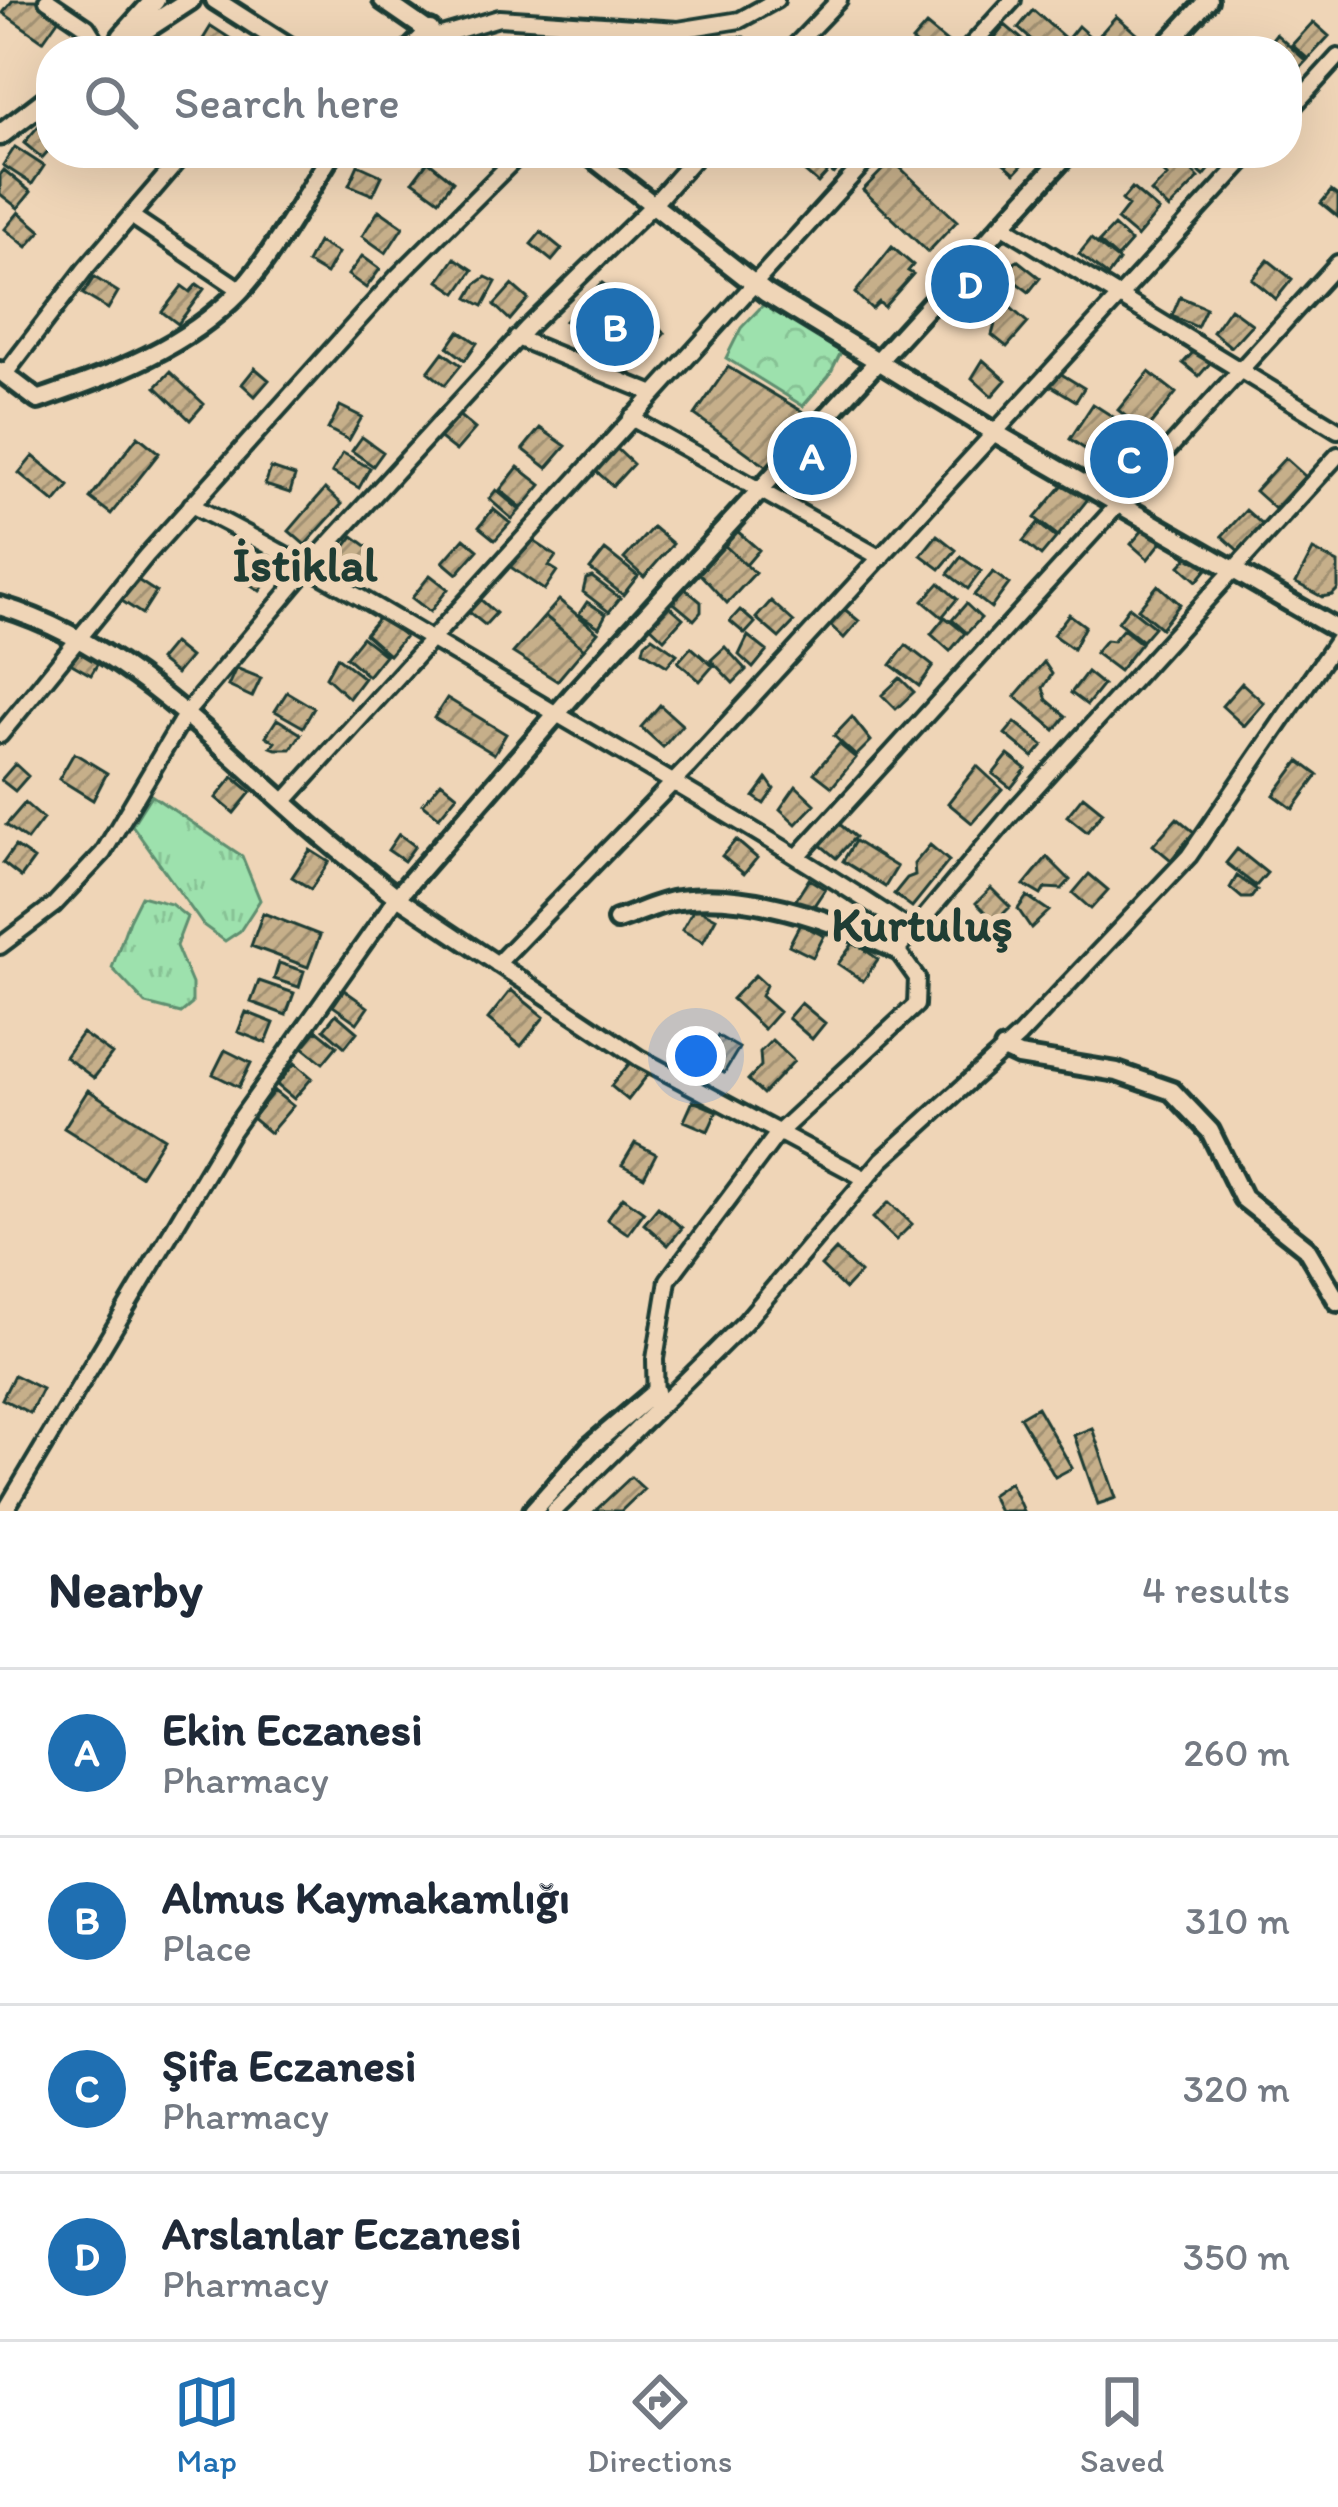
<!DOCTYPE html>
<html lang="en">
<head>
<meta charset="utf-8">
<style>
  :root { --surface:#fff; --page:#f2f2f3; --text:#1f2937; --muted:#747a83; --line:#e0e1e3; --accent:#1f6fb2 }
  body { margin:0; font-family:Itim,sans-serif; background:var(--page); color:var(--text) }
  .you { position:absolute; left:696px; top:1056px; width:42px; height:42px; margin:-30px; border:9px solid #fff; border-radius:50%; background:#1a73e8; box-shadow:0 0 0 18px #1a73e833 }
  .badge { display:grid; place-items:center; width:78px; height:78px; border-radius:50%; background:var(--accent); color:#fff; font-size:39px; font-weight:700 }
  .pin { position:absolute; translate:-50% -50%; border:6px solid #fff; box-shadow:0 3px 12px #0006 }
  .list { margin:0; padding:0; list-style:none }
  h2 { display:flex; justify-content:space-between; align-items:center; height:156px; margin:0; padding:0 48px; font-size:51px }
  h2 small { font-size:39px; font-weight:400; color:var(--muted) }
  .list li { display:grid; grid-template-columns:78px 1fr auto; gap:36px; align-items:center; box-sizing:border-box; height:168px; padding:0 48px; border-top:3px solid var(--line) }
  .list b { display:block; font-size:45px; white-space:nowrap }
  .list p { margin:0; font-size:39px; white-space:nowrap; color:var(--muted) }
  .list em { font-size:39px; font-style:normal; color:var(--muted) }
  .icon { flex:none; width:66px; height:66px; fill:none; stroke:currentColor; stroke-width:2; stroke-linecap:round; stroke-linejoin:round }
  .map { position:relative; flex:none; width:1338px; height:1511px; overflow:hidden }
  .search { position:absolute; background:var(--surface); box-shadow:0 12px 48px #0002; left:36px; right:36px; top:36px; height:132px; display:flex; align-items:center; gap:30px; box-sizing:border-box; padding:0 42px; border-radius:48px; color:var(--muted); font-size:45px }
  .sheet { height:828px; background:var(--surface) }
  nav { display:flex; justify-content:space-around; align-items:center; box-sizing:border-box; height:168px; border-top:3px solid var(--line); background:var(--surface); font-size:33px; color:var(--muted) }
  nav a { display:grid; justify-items:center; gap:6px }
  nav .on { color:var(--accent) }
  .map>svg:first-child { display:block }
  .grass { fill:url(#grass-tufts); stroke:#5e8f70; stroke-width:3 }
  .forest { fill:url(#forest-crowns); stroke:#5e8f70; stroke-width:3 }
  .building { fill:url(#building-hatch); stroke:#1f3d34; stroke-width:3 }
  .lines { fill:none; stroke-linecap:round; stroke-linejoin:round }
  .minor-casing { stroke:#1f3d34; stroke-width:22 }
  .tertiary-casing { stroke:#1f3d34; stroke-width:26 }
  .secondary-casing { stroke:#1f3d34; stroke-width:27 }
  .minor { stroke:#efd5b7; stroke-width:14 }
  .tertiary { stroke:#efd5b7; stroke-width:16 }
  .secondary { stroke:#efd5b7; stroke-width:18 }
  .labels { text-anchor:middle; dominant-baseline:central; stroke-width:12; stroke-linejoin:round; paint-order:stroke }
  .district-label { font-size:48px; font-weight:bold; fill:#1f3d34; stroke:#efd5b7 }
</style>
</head>
<body>
<div class="map">
<svg width="1338" height="1511" viewBox="0 0 1338 1511">
  <defs>
    <pattern id="grass-tufts" width="24" height="20" patternUnits="userSpaceOnUse" patternTransform="scale(3)"><rect width="24" height="20" fill="#9de1ad"/><path d="M3 7l-1-3M5 7V3M7 7l1-3M15 17l-1-3M17 17v-4M19 17l1-3" fill="none" stroke="#87c295"/></pattern>
    <pattern id="forest-crowns" width="20" height="18" patternUnits="userSpaceOnUse" patternTransform="scale(3)"><rect width="20" height="18" fill="#9de1ad"/><path d="M2 6a3 3 0 1 1 6 0M12 15a3 3 0 1 1 6 0" fill="none" stroke="#87c295"/></pattern>
    <pattern id="building-hatch" width="6" height="6" patternUnits="userSpaceOnUse" patternTransform="scale(3)"><rect width="6" height="6" fill="#c6af8a"/><path d="M-1 1l2-2M0 6l6-6M5 7l2-2" fill="none" stroke="#a09072"/></pattern>
  </defs>
  <rect width="100%" height="100%" fill="#efd5b7"/>
  <filter id="ink" filterUnits="userSpaceOnUse"><feTurbulence type="fractalNoise" baseFrequency=".00833" numOctaves="2"/><feDisplacementMap in="SourceGraphic" scale="24" xChannelSelector="R" yChannelSelector="G"/><feConvolveMatrix kernelMatrix="1 2 1 2 8 2 1 2 1" color-interpolation-filters="sRGB"/></filter>
  <g filter="url(#ink)">
    <!-- grass -->
    <path class="grass" d="M151 795 242 856 260 900 240 931 225 941 203 925 132 825Z
      M141 896 171 904 187 917 176 946 192 984V1004L181 1013 146 1004 112 968 129 920Z"/>
    <!-- forest -->
    <path class="forest" d="M764 304 842 350 829 376 803 406 726 358 741 328Z"/>
    <!-- building -->
    <path class="building" d="M13 0H41L62 14 43 41 3 13Z
      M1033 10 1065 38 1053 51H1025L1034 42 1018 28Z
      M1116 16 1137 34 1122 51H1110L1096 39Z
      M1313 22 1329 36 1308 59 1292 45Z
      M926 25 948 43 941 51H925L912 41Z
      M1005 25 1024 41 1016 51H1004L992 41Z
      M211 26 237 43 232 51 197 49Z
      M1078 26 1106 51H1075L1065 42Z
      M1276 34 1306 61 1289 79 1287 51H1269L1267 45Z
      M732 37H744L759 50 720 51Z
      M41 123 51 131V148L42 158 24 143Z
      M15 147 44 166 32 184 3 165Z
      M817 153H850L834 174 813 158Z
      M992 153H1024L1022 156 1027 160 1015 173Z
      M1199 153 1222 154 1204 176 1190 164Z
      M806 155 827 173 818 183 797 165Z
      M892 160 957 221 928 252 863 190Z
      M1173 160 1184 163 1199 178 1169 209 1151 192 1167 176 1162 171Z
      M428 161 453 181 439 200 413 181Z
      M358 165 382 176 373 195 349 185Z
      M4 170 31 192 18 208 0 194V175Z
      M1132 188 1159 211 1137 237 1117 220 1128 206 1122 200Z
      M1331 191 1338 196V217L1321 203Z
      M379 210 403 227 386 253 362 236Z
      M19 212 41 231 27 247 5 229Z
      M1114 226 1131 242 1117 258 1099 242Z
      M541 232 562 249 552 261 531 244Z
      M1091 239 1119 261 1108 276 1079 254Z
      M318 242 338 253 326 274 307 263Z
      M892 247 913 265 908 271 913 274 884 307 879 302 872 309 855 293Z
      M362 256 380 269 366 288 348 275Z
      M455 258 473 270 457 293 439 281Z
      M1017 260 1040 278 1029 292 1006 275Z
      M1268 260 1292 279 1276 299 1252 279Z
      M94 277 118 292 108 309 83 294Z
      M486 277 496 282 483 306 468 298 476 284Z
      M602 283 665 333 631 371 565 321Z
      M197 284 204 289 178 324 162 312 182 286 190 292Z
      M512 285 528 299 510 320 494 305Z
      M1180 297 1206 308 1197 327 1172 316Z
      M1010 307 1028 323 1007 347 992 335 995 324Z
      M1230 308 1252 324 1231 347 1213 332Z
      M459 331 477 343 465 360 448 347Z
      M1197 348 1212 361 1199 376 1183 363Z
      M443 352 461 365 445 385 428 372Z
      M983 360 1006 380 992 396 972 378Z
      M728 367 805 413 771 470 695 415Z
      M255 368 269 380 255 396 242 384Z
      M170 372 204 404 190 420 156 387Z
      M1058 372 1084 388 1076 401 1050 385Z
      M1149 372 1176 393 1145 432 1118 410Z
      M1093 404 1146 438 1122 474 1070 439Z
      M340 406 362 417 349 440 328 429Z
      M456 413 475 429 456 451 437 436Z
      M540 428 566 446 547 468 523 449Z
      M138 436 159 453 111 514 90 498Z
      M362 437 383 452 373 466 352 451Z
      M616 448 633 464 613 486 596 471Z
      M343 453 370 468 359 488 332 472Z
      M33 456 69 486 55 503 19 473Z
      M1285 458 1305 476 1275 509 1255 491Z
      M518 467 541 485 522 508 500 490Z
      M271 468 295 476 290 493 265 485Z
      M1066 481 1088 499 1058 536 1035 518Z
      M325 489 342 504 305 545 289 531Z
      M496 490 520 510 512 519 489 499Z
      M493 509 510 523 495 540 479 527Z
      M1246 510 1265 527 1242 554 1222 536Z
      M1038 523 1056 538 1041 556 1023 541Z
      M1147 525 1164 539 1148 559 1131 544Z
      M653 527 673 544 644 577 624 559Z
      M736 530 759 550 746 565 723 544Z
      M937 535 956 550 940 569 921 555Z
      M353 536 376 553 361 572 338 556Z
      M464 538 478 550 457 574 443 562Z
      M529 538 556 556 549 566 557 571 544 590 509 566Z
      M723 544 755 573 727 603 698 572Z
      M605 550 638 576 623 595 590 569Z
      M1313 550 1338 563V589L1332 595 1322 597 1296 583Z
      M1191 554 1208 568 1197 581 1180 566Z
      M961 557 981 571 968 589 948 574Z
      M254 559 273 573 260 591 241 578Z
      M993 572 1009 584 991 608 974 595Z
      M430 575 448 589 430 612 412 598Z
      M592 577 620 598 609 612 583 592 586 579Z
      M136 579 156 592 142 614 122 601Z
      M939 583 957 599 942 617 923 601Z
      M681 585 701 602V612L694 620 669 599Z
      M1158 585 1180 604 1161 628 1138 609Z
      M480 599 496 613 485 625 469 612Z
      M559 600 598 632 584 649 545 616Z
      M771 601 794 622 779 638 756 618Z
      M587 602 606 614 599 627 579 614Z
      M666 603 683 618 664 639 648 624Z
      M966 604 981 618 967 633 952 620Z
      M1129 607 1154 627 1142 641 1118 622Z
      M843 608 859 621 844 638 829 624Z
      M740 610 755 623 745 634 730 621Z
      M1069 614 1085 626 1073 649 1053 635Z
      M381 615 405 636 389 655 365 634Z
      M545 616 584 649 557 681 513 653Z
      M945 617 965 633 950 651 931 634Z
      M1123 629 1141 643 1119 671 1095 653 1106 640 1113 641Z
      M748 636 767 651 753 668 739 655Z
      M362 637 385 655 368 676 346 657Z
      M652 637 677 654 667 666 643 651 645 643Z
      M173 643 190 657 176 674 159 660Z
      M906 645 933 666 919 686 891 665Z
      M81 646 101 658 91 675 70 663Z
      M691 647 713 666 700 681 678 662Z
      M725 647 746 670 733 683 711 660Z
      M337 657 364 678 349 698 326 677Z
      M1044 662 1052 674 1043 688 1047 700 1066 716 1055 730 1015 696Z
      M236 668 261 678 252 697 228 686Z
      M1087 672 1103 685 1087 705 1071 693Z
      M900 678 914 692 896 709 882 695Z
      M1242 683 1264 703 1244 726 1222 706Z
      M287 692 314 708 303 727 275 711Z
      M447 698 506 734 494 754 434 718Z
      M660 705 682 725 663 747 641 727Z
      M852 717 871 741 856 756 834 736Z
      M277 719 301 734 291 749H276L271 747 275 742 266 736Z
      M1015 722 1043 745 1033 757 1005 734Z
      M839 744 856 758 832 787 814 773Z
      M74 753 107 773 93 800 59 779Z
      M1008 755 1026 769 1011 788 993 774Z
      M1299 761 1318 775 1293 809 1274 795Z
      M15 764 28 776 15 791 1 780Z
      M977 766 1002 789 972 823 948 803Z
      M233 777 251 792 234 813 216 798Z
      M767 779 774 789 764 804 754 797Z
      M441 782 457 795 439 817 423 804Z
      M796 786 815 804 796 824 780 809Z
      M1083 796 1103 812 1087 832 1067 816Z
      M25 803 43 819 27 840 6 825Z
      M1177 818 1194 832 1171 860 1153 845Z
      M837 822 855 837 836 858 818 843Z
      M399 834 415 846 404 861 388 850Z
      M736 840 757 858 744 874 722 856Z
      M855 841 897 867 885 887 843 861Z
      M930 845 949 861 912 907 894 894 907 878 915 875 914 864Z
      M15 846 34 859 21 877 3 863Z
      M1237 849 1267 873 1256 886 1226 863Z
      M310 850 329 862 311 889 292 877Z
      M1047 857 1070 880 1062 889 1045 888 1041 895 1024 885Z
      M1089 874 1108 890 1091 909 1073 893Z
      M1237 876 1257 890 1251 898H1242L1230 888Z
      M809 879 825 889 811 910 792 906Z
      M991 888 1010 907 995 922 976 903Z
      M1027 896 1049 911 1031 928 1018 909Z
      M695 907 716 918 703 942 682 930Z
      M263 913 320 935 308 967 251 946Z
      M800 924 824 936 813 957 789 945Z
      M854 942 878 959 863 981 838 964Z
      M279 963 304 971 299 987 274 979Z
      M755 975 766 985 761 996 779 1012 764 1029 732 999Z
      M259 981 294 993 286 1015 251 1002Z
      M344 990 368 1007 357 1023 333 1006Z
      M511 990 544 1017 521 1046 488 1019Z
      M801 1003 825 1023 812 1039 788 1018Z
      M246 1012 274 1023 266 1043 238 1032Z
      M336 1014 357 1032 345 1047 324 1029Z
      M317 1030 337 1046 323 1063 303 1047Z
      M82 1033 112 1054 94 1078 65 1057Z
      M718 1036 739 1048 724 1073 703 1061Z
      M772 1040 794 1061 763 1094 748 1080 761 1066 760 1052Z
      M225 1050 251 1063 239 1087 213 1074Z
      M633 1059 650 1072 628 1100 611 1086Z
      M295 1063 312 1078 294 1099 277 1085Z
      M88 1090 164 1138 140 1176 64 1128Z
      M274 1091 293 1106 270 1133 252 1118Z
      M693 1101 717 1111 708 1131 684 1121Z
      M635 1143 656 1154 644 1177 622 1165Z
      M623 1197 644 1212 628 1234 607 1219Z
      M889 1202 912 1224 896 1240 873 1218Z
      M658 1207 682 1228 668 1245 644 1224Z
      M836 1250 860 1273 845 1289 821 1266Z
      M14 1375 42 1389 30 1413 2 1399Z
      M1037 1407 1072 1468 1055 1477 1020 1417Z
      M1092 1428 1116 1498 1098 1504 1074 1435Z
      M631 1477 644 1489 621 1511H595Z
      M1010 1482 1023 1511H999L991 1495Z"/>
    <g class="lines">
      <!-- minor casing -->
      <g class="minor-casing">
        <path id="minor" d="M47 0 87 27 102 51
          M438 36 499 18 678 30 740 20 776 0
          M790 51 839 0
          M966 51 1013 0
          M1287 113 1338 57
          M131 216 241 290
          M1002 225 1338 430
          M517 338 654 394
          M5 374 86 268 185 153
          M631 418 881 558
          M191 505C318 569 433 641 555 713 676 784 796 853 912 931
          M0 735 146 556 397 277 521 153
          M284 802 873 153
          M799 855 1338 263
          M0 946 54 905 103 853 186 713 321 553 527 328 653 205 699 153
          M497 964 688 767 1251 153
          M656 1408 655 1359 668 1280 778 1133 916 1005 917 978 897 950 1013 812 1338 455
          M5 1511 231 1132 397 897 639 1058 866 1179
          M554 1511 745 1322 882 1160 1019 1036 1189 856 1338 639"/>
      </g>
      <!-- tertiary casing -->
      <g class="tertiary-casing">
        <path id="tertiary" d="M215 0 295 51
          M383 0 457 51
          M409 51 430 30
          M1161 51 1208 0
          M587 153 766 293 997 434 1338 630
          M0 371 38 400C112 374 183 350 239 292 271 259 307 193 332 153
          M0 606C124 643 210 738 305 821 334 847 366 872 397 897L572 696 1068 153
          M617 920C637 914 659 902 679 900 750 891 832 920 897 950
          M1004 1049 1019 1056 1117 1072 1172 1091 1210 1131 1243 1198 1306 1248 1338 1302
          M533 1511 590 1447 656 1391"/>
      </g>
      <!-- secondary casing -->
      <g class="secondary-casing">
        <path id="secondary" d="M122 37 155 0
          M112 51 190 0
          M0 135 51 96"/>
      </g>
      <!-- minor -->
      <use href="#minor" class="minor"/>
      <!-- tertiary -->
      <use href="#tertiary" class="tertiary"/>
      <!-- secondary -->
      <use href="#secondary" class="secondary"/>
    </g>
  </g>
  <g class="labels">
    <!-- district labels -->
    <g class="district-label">
      <text x="305" y="564">İstiklal</text>
      <text x="922" y="924">Kurtuluş</text>
    </g>
  </g>
</svg>
<div class="you"></div>
<div class="pin badge" style="left:812px;top:456px">A</div>
<div class="pin badge" style="left:615px;top:327px">B</div>
<div class="pin badge" style="left:1129px;top:459px">C</div>
<div class="pin badge" style="left:970px;top:284px">D</div>
<div class="search"><svg class="icon" aria-label="search" viewBox="0 0 24 24"><circle cx="10" cy="10" r="6"/><path d="M15 15l6 6"/></svg>Search here</div>
</div>
<section class="sheet">
<h2>Nearby<small>4 results</small></h2>
<ul class="list">
<li><span class="badge">A</span><div><b>Ekin Eczanesi</b><p>Pharmacy</p></div><em>260 m</em></li>
<li><span class="badge">B</span><div><b>Almus Kaymakamlığı</b><p>Place</p></div><em>310 m</em></li>
<li><span class="badge">C</span><div><b>Şifa Eczanesi</b><p>Pharmacy</p></div><em>320 m</em></li>
<li><span class="badge">D</span><div><b>Arslanlar Eczanesi</b><p>Pharmacy</p></div><em>350 m</em></li>
</ul>
</section>
<nav>
<a class="on"><svg class="icon" aria-label="map" viewBox="0 0 24 24"><path d="M3 6l6-2 6 2 6-2v14l-6 2-6-2-6 2zM9 4v14M15 6v14"/></svg>Map</a>
<a><svg class="icon" aria-label="directions" viewBox="0 0 24 24"><path d="M12 3l9 9-9 9-9-9zM9 14v-3h6M13 9l2 2-2 2"/></svg>Directions</a>
<a><svg class="icon" aria-label="saved" viewBox="0 0 24 24"><path d="M7 4h10v16l-5-4-5 4z"/></svg>Saved</a>
</nav>
</body>
</html>
